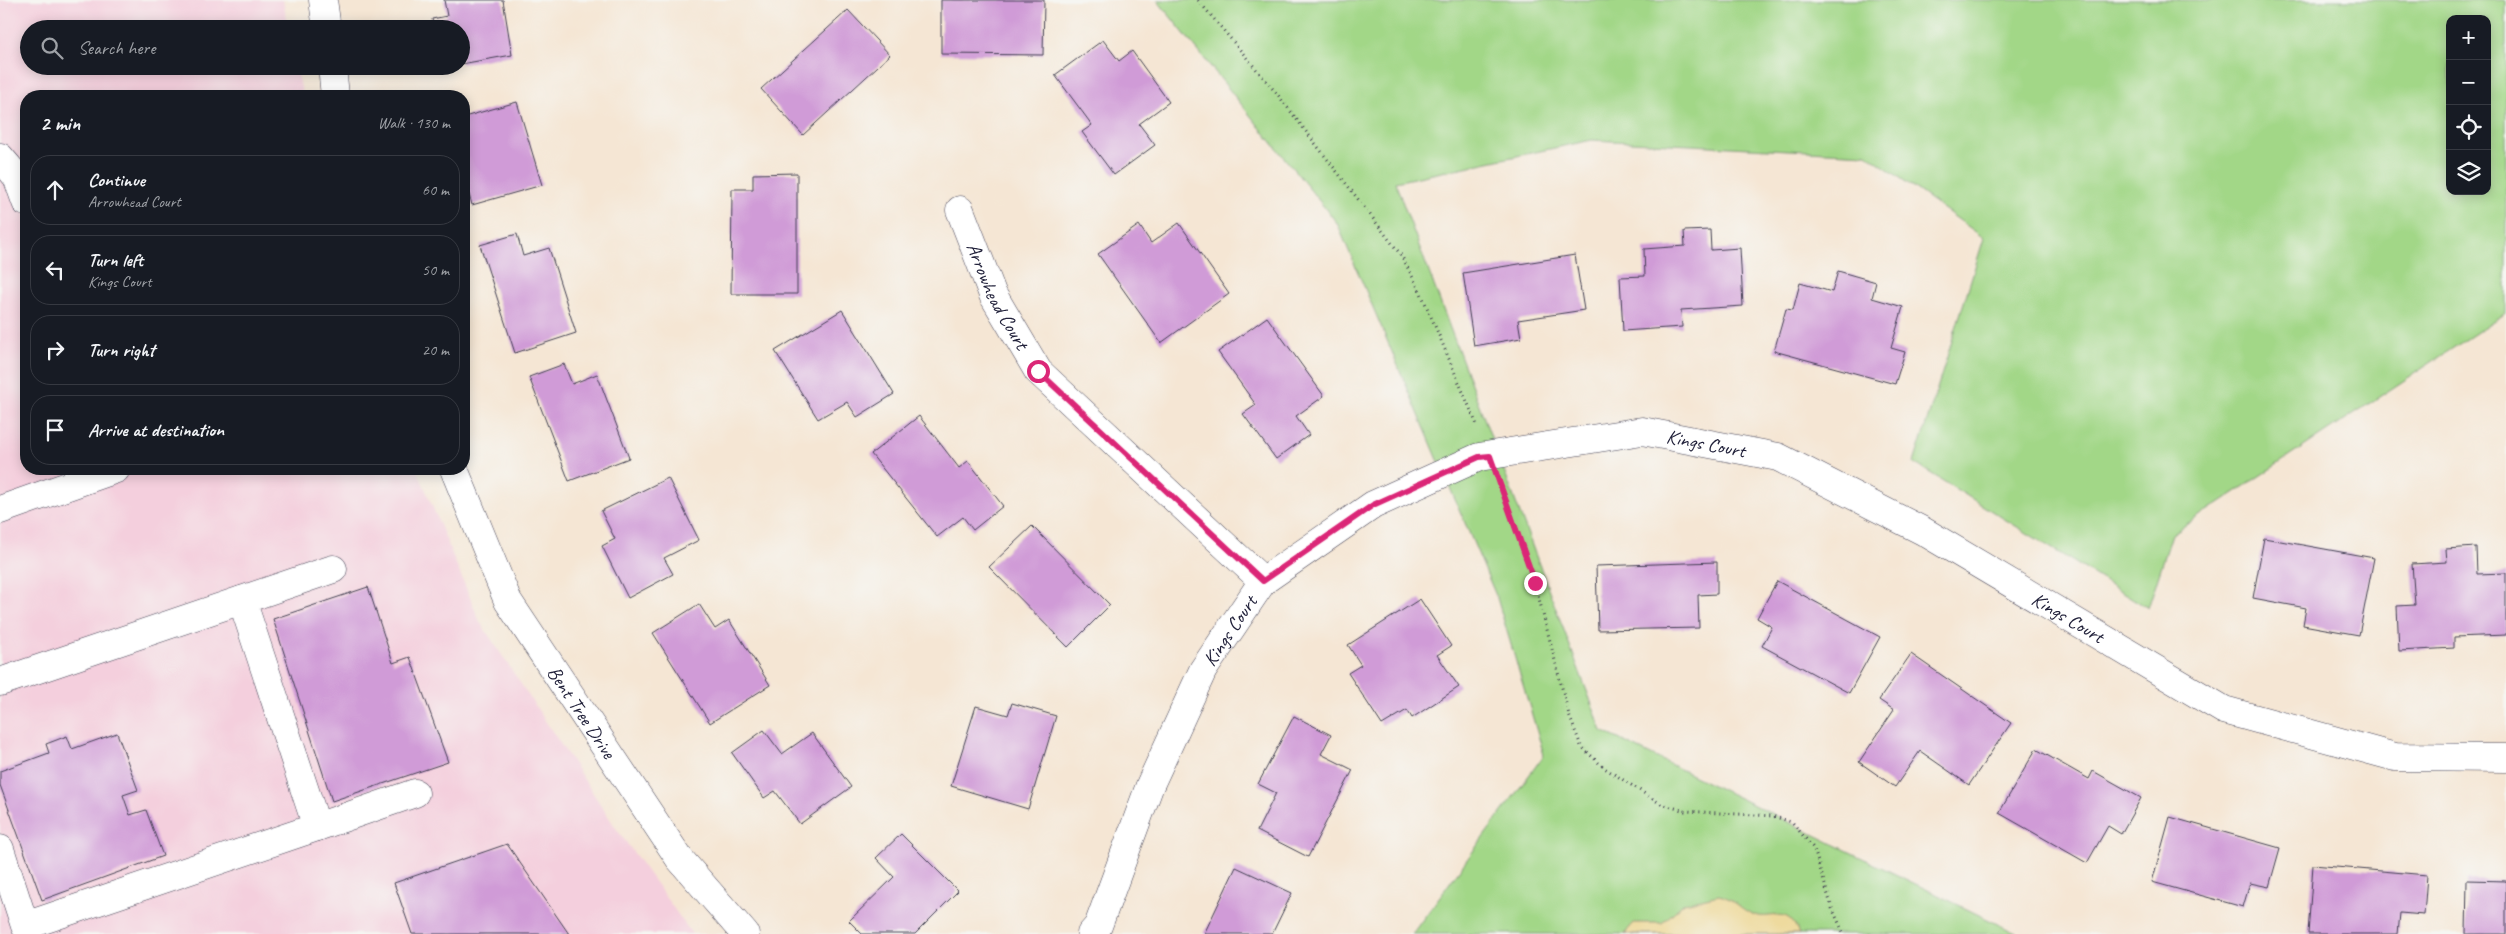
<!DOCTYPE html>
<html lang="en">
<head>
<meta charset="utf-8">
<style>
  :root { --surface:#171b24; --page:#20242c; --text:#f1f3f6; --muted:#9ea1a6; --line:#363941 }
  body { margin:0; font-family:Caveat,sans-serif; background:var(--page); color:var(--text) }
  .controls { position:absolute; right:15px; top:15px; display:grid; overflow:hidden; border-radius:10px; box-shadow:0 2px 12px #0003 }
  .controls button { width:45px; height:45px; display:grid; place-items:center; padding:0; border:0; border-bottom:1px solid var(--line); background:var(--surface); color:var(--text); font:25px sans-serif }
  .stop { position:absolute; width:15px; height:15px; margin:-11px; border:4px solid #db2777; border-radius:50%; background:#fff }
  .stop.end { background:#db2777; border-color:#fff; box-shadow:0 1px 5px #0008 }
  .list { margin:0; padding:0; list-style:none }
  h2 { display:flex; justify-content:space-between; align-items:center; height:65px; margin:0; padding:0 20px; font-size:21px }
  h2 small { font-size:16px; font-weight:400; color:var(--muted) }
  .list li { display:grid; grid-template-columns:32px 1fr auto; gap:15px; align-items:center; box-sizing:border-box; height:70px; margin:0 10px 10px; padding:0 10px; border:1px solid var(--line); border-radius:20px }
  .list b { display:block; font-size:19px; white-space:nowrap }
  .list p { margin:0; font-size:16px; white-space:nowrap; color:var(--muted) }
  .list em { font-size:16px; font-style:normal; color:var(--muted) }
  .icon { flex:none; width:28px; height:28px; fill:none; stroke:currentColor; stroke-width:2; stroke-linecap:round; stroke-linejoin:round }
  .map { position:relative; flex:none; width:2506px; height:934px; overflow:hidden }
  .search { position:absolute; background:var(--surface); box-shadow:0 2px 12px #0003; left:20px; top:20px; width:450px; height:55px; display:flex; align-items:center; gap:12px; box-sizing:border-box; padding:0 18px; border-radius:28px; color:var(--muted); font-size:19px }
  .panel { position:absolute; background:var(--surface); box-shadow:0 2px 12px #0003; left:20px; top:90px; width:450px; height:385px; border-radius:20px }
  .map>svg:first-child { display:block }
  .built { fill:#f4cfdd }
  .green { fill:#a2d787; stroke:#627c61; fill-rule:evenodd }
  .sand { fill:#eeda9e; stroke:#887e6c }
  .building { fill:#d09bd7 }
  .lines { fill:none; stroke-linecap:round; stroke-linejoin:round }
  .minor-casing { stroke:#423f52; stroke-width:29 }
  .path { stroke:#423f52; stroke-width:3; stroke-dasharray:1 4; stroke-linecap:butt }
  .minor { stroke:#fff; stroke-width:28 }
  .route { stroke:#db2777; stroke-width:6 }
  .labels { text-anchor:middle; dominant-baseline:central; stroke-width:4; stroke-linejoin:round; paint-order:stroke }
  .street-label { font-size:20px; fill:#22223b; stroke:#f6f6f2 }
</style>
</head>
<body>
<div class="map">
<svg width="2506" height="934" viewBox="0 0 2506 934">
  <rect width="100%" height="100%" fill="#f6f6f2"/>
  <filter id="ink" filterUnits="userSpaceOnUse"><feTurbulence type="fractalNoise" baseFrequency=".02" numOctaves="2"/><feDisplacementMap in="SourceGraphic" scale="10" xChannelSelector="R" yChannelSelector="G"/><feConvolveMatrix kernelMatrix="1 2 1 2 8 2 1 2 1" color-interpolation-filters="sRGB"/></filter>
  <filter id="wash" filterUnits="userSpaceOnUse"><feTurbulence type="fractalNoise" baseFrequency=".0096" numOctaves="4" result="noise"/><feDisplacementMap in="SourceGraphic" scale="20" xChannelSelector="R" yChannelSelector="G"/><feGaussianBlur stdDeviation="1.12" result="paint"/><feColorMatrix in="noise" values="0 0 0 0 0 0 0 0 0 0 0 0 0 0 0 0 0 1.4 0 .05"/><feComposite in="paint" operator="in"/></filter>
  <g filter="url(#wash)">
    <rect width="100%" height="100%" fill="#f5e6d4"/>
    <!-- built -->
    <path class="built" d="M0 0H283L288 29H29V66H296L303 96H26V469H417L480 622 616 828 692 934H0Z"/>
    <!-- green -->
    <path class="green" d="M1157 0H2506V313L2172 534 2148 608 1914 463 1984 238 1867 154 1592 140 1395 182 1602 731 2018 934H1412L1544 755 1497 598 1337 223ZM2450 19H2487V191H2450Z"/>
    <!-- sand -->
    <path class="sand" d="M1719 895C1733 898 1738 907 1750 913 1770 924 1787 901 1799 934H1624L1634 923H1662L1684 903Z"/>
    <g id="blocks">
      <!-- building -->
      <path class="building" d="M444 0H503L512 55 461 64V29H434L432 19 447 16Z
        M941 0H1044L1043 55 941 54Z
        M848 10 890 55 803 135 761 89Z
        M1103 40 1119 61 1132 51 1169 102 1139 124 1155 145 1114 175 1082 132 1092 125 1055 75Z
        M517 102 542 185 472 205 464 176V117Z
        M797 173V294H731L732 189H753V174Z
        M1179 223 1229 294 1161 343 1098 254 1139 225 1151 243Z
        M1710 230 1711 250 1740 248 1743 306 1681 310 1682 327 1623 331 1620 277 1645 276 1644 249 1685 246 1684 231Z
        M517 234 523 256 549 248 576 333 515 353 480 245Z
        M1575 255 1584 310 1518 320 1521 338 1474 346 1463 273Z
        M1838 271 1876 282 1872 298 1903 307 1891 348 1905 352 1895 384 1774 351 1786 309 1793 310 1800 283 1832 292Z
        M842 310 894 394 857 417 847 402 818 419 775 351Z
        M1267 317 1324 396 1296 416 1309 435 1276 459 1243 414 1256 405 1218 352Z
        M564 364 572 384 597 374 629 458 569 481 529 377Z
        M919 416 959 468 968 461 1003 506 973 530 963 517 937 537 871 454Z
        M668 478 699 540 664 558 673 574 628 598 602 546 615 539 601 511Z
        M1032 526 1110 605 1068 647 989 567Z
        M2264 538 2374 558 2359 635 2303 625 2306 608 2253 598Z
        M2476 547 2477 574 2506 573V635L2454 637V648L2399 651 2397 606 2415 605 2412 564 2447 562 2446 549Z
        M1717 562V594L1698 595 1699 628 1598 630 1596 566Z
        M1777 581 1880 637 1849 693 1762 646 1772 627 1757 618Z
        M368 587 393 663 410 657 448 762 332 801 273 619Z
        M1420 599 1451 646 1437 655 1459 687 1412 718 1407 710 1382 725 1348 673 1361 665 1348 645Z
        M699 604 715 629 729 620 770 685 710 723 653 633Z
        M1911 654 2011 723 1969 785 1920 751 1895 787 1859 762 1894 710 1879 700Z
        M1012 703 1056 716 1028 809 951 786 976 706 1008 715Z
        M1294 716 1331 735 1321 754 1353 770 1308 857 1257 831 1276 793 1258 784Z
        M764 730 782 754 812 733 851 787 800 824 775 791 764 798 732 753Z
        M117 733 138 790 123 795 130 815 146 810 163 856 42 900 0 785V771L49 753 46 744 67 736 72 749Z
        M2036 749 2089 779 2093 771 2141 798 2121 834 2108 826 2087 863 1999 813Z
        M2170 817 2280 848 2269 887 2250 883 2243 907 2152 882Z
        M901 834 958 891 915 934H862L849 921 894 877 876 858Z
        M507 844 569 934H412L394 883Z
        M2313 865 2427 875 2424 915 2400 913 2398 934H2308Z
        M1236 867 1292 893 1272 934H1204Z
        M2467 880 2506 881V934H2466Z"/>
    </g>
  </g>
  <g filter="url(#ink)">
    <use href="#blocks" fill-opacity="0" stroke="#423f52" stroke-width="1"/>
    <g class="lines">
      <!-- minor casing -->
      <g class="minor-casing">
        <g id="minor">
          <path d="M323 0 327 29"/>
          <path d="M332 66 335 96"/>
          <path d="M0 157 17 177 26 202"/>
          <path id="s1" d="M960 210 993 295 1038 371 1263 581"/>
          <path id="s2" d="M454 469 508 601 679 858 745 934"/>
          <path d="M0 510 116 469"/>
          <path d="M0 682 333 569"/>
          <path d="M317 827 415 793"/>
          <path d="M0 849 25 926 317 827 242 600"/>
          <path id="s3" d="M1091 934 1098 926 1150 785 1203 670 1263 581 1373 505 1479 457 1642 431 1778 457 1923 531 2224 710 2395 757 2506 758"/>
        </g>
      </g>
      <!-- path -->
      <path class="path" d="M1198 0 1278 95 1401 255 1421 293 1477 425
        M1501 487 1535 583 1569 715 1581 746 1603 767 1661 804 1685 811 1772 816 1792 822 1814 849 1832 908 1844 934"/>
      <!-- minor -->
      <use href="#minor" class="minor"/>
    </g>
  </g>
  <g class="lines" filter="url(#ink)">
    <!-- route -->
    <path class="route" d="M1038 371 1263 581 1373 505 1479 457 1490 456 1535 583"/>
  </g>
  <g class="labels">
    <!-- street labels -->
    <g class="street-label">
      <text stroke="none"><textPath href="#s1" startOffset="94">Arrowhead Court</textPath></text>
      <text stroke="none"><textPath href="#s3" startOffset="875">Kings Court</textPath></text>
      <text stroke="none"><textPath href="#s3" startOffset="1280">Kings Court</textPath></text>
      <text stroke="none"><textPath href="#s3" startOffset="335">Kings Court</textPath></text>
      <text stroke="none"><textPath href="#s2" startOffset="276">Bent Tree Drive</textPath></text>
    </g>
  </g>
</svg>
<div class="controls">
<button>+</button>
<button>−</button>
<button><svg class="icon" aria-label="locate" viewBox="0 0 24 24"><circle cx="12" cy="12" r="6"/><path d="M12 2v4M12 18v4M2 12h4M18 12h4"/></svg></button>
<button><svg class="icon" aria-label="layers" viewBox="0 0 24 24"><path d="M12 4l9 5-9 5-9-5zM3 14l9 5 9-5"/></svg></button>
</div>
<div class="stop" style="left:1038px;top:371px"></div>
<div class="stop end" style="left:1535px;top:583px"></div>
<div class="search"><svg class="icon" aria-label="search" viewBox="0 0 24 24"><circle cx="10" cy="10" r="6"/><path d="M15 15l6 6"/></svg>Search here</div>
<section class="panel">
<h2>2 min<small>Walk · 130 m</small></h2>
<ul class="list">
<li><svg class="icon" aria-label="ahead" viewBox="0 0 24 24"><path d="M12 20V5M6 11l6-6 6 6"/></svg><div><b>Continue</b><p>Arrowhead Court</p></div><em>60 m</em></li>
<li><svg class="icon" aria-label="left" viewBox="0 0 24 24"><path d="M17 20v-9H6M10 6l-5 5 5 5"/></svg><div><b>Turn left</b><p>Kings Court</p></div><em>50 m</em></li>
<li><svg class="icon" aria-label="right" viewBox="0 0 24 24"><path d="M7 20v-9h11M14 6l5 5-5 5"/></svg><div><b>Turn right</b></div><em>20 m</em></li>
<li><svg class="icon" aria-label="arrive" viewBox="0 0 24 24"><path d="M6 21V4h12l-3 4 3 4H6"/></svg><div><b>Arrive at destination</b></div></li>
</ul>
</section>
</div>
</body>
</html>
